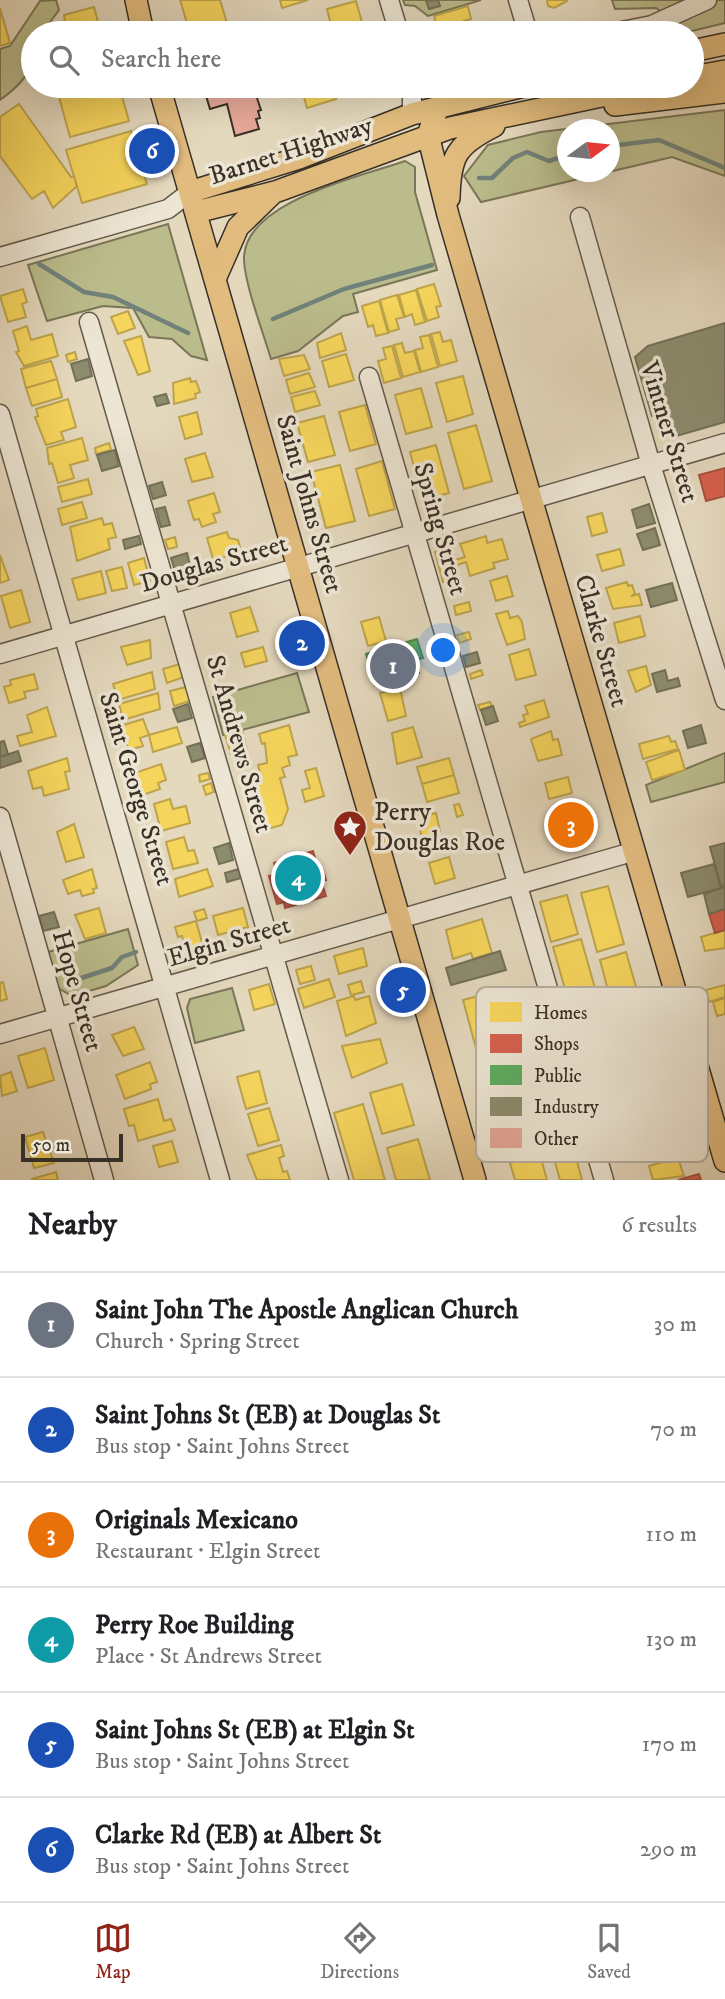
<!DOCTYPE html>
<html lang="en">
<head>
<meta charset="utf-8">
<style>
  :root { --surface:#fff; --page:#f2f2f2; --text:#202124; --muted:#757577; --line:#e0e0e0; --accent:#8f2418 }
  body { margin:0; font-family:"IM FELL DW Pica",serif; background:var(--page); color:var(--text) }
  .compass { position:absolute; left:557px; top:119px; width:63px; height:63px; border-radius:50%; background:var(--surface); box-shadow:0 7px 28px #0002; rotate:75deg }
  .scale { position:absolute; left:21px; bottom:18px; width:102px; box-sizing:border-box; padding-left:7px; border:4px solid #393026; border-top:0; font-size:19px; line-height:24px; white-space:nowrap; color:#393026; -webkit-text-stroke:5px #ede6d4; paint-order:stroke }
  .you { position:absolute; left:444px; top:651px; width:24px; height:24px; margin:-18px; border:5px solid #fff; border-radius:50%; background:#1a73e8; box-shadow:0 0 0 10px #1a73e833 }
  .badge { display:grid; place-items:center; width:46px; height:46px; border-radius:50%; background:var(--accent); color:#fff; font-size:23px; font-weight:700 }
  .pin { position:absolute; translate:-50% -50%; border:4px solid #fff; box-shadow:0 2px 7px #0006 }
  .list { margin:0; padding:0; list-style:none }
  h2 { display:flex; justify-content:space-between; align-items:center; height:91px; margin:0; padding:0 28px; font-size:30px }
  h2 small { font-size:23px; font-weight:400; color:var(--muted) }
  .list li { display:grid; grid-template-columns:46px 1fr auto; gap:21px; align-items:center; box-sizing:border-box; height:105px; padding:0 28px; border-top:2px solid var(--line) }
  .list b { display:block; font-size:26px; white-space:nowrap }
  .list p { margin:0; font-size:23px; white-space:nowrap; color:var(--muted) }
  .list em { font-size:23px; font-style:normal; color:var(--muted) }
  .icon { flex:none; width:38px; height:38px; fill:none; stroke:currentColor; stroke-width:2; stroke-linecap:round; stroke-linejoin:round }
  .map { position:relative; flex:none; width:725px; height:1180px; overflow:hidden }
  .search { position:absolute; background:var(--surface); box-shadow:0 7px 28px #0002; left:21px; right:21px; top:21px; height:77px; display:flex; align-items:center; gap:18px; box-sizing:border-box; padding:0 24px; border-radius:38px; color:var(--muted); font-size:26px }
  .sheet { height:721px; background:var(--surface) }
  nav { display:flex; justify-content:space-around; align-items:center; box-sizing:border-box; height:98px; border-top:2px solid var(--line); background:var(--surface); font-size:19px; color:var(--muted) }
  nav a { display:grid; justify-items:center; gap:4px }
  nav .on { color:var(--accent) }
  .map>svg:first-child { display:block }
  .green { fill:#bbbc8c; stroke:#7a7659; stroke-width:2; fill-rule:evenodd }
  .homes { fill:#f6d55c; stroke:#bda44c; stroke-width:2 }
  .shops { fill:#d6604d; stroke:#a75241; stroke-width:2 }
  .public { fill:#5aae61; stroke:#50884f; stroke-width:2 }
  .industry { fill:#8c8c6e; stroke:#737058; stroke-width:2 }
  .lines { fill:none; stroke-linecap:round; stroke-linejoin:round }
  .stream { stroke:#70827b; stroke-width:4.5 }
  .building { fill:#e5a798; stroke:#393026; stroke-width:2 }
  .minor-casing { stroke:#645a4c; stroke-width:21 }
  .major-casing { stroke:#393026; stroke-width:24 }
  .minor { stroke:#ede6d4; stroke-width:18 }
  .major { stroke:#e2bc7e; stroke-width:21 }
  .labels { text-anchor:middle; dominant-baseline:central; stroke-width:7; stroke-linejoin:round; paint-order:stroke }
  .street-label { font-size:26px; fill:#393026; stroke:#ede6d4 }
  .poi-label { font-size:26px; fill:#393026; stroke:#ede6d4; text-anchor:start }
  .key { fill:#ede6d4; stroke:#b7afa0; stroke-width:2 }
  .key-label { font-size:19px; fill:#393026 }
</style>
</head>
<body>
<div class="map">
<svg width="725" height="1180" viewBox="0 0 725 1180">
  <rect width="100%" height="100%" fill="#e4d8bd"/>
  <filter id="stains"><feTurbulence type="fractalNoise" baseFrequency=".00286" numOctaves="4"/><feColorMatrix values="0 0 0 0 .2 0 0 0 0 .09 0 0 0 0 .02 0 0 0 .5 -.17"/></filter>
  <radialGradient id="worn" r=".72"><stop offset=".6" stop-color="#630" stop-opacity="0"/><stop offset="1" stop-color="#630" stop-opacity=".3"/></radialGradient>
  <!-- green -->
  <path class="green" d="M56 0 59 10 42 33H33C33 70 29 79 0 100V49L10 46 40 1Z
    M403 0H481L428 16 415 6 405 5Z
    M612 0H725V23L688 32 656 8 615 9Z
    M725 110V176L672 157 481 202 464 176 488 145 541 132ZM568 130H610V172H568Z
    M405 161 415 167V192L437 270 353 294 358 312 343 316 298 351 271 359C263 332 245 285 244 260 242 202 360 177 405 161Z
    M168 224 207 360 191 356 172 339 149 337 133 308 103 306 47 321 28 265Z
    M297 673 309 712 223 735 213 697Z
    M725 753V782L651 802 646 785Z
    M128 929 138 965 106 986 72 996 58 988 48 952Z
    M232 988 244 1030 195 1043 187 1008 190 999Z"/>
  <!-- homes -->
  <path class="homes" d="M180 0H220L230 33H190Z
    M280 0H308L282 8Z
    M547 0H566L567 1 554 8 548 6Z
    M356 1 365 33H333L327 9Z
    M468 6 471 19 464 21 466 28 448 33 446 28 438 30 434 16Z
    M94 7 101 33H47L58 28 57 23 65 21 64 15Z
    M0 8 10 43 0 46Z
    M56 86H119L129 121 70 137Z
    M301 86H332L336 99 307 108Z
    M348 86H375L350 93Z
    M19 104 71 177 74 176 77 186 53 208 44 191 32 199 0 156V117Z
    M131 131 147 184 82 203 66 150Z
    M434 284 441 306 436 307 439 317 427 321 417 289Z
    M23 289 27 302 22 304 26 317 8 322 0 296Z
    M416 290 425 322 415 325 412 314 405 317 399 295Z
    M397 295 404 317 396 319 399 329 389 332 380 300Z
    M379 301 388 333 376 336 373 325 368 327 362 306Z
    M128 311 135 328 118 334 111 317Z
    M27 326 31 340 52 334 58 356 24 366 16 352 19 351 13 331Z
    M440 332 443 342 451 340 457 361 440 366 431 334Z
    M341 333 346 350 320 358 317 343Z
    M429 335 438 367 421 372 415 350 423 348 420 337Z
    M141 336 150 371 138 375 124 341Z
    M402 343 405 353 414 351 420 372 403 377 394 345Z
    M392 346 401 378 384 383 378 361 386 359 383 348Z
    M75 352 77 359 68 362 66 355Z
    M346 354 354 380 329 387 322 361Z
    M304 355 310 369 284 376 279 359Z
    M51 361 57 379 26 388 21 369Z
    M309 373 315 387 290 394 286 380Z
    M463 376 473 414 447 422 436 383Z
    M190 378 191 382 196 381 200 392 195 394 196 398 174 404 173 383Z
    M57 379 62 397 32 406 26 388Z
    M421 388 432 427 406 434 395 395Z
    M315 391 320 405 295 412 291 397Z
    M68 399 76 427 61 432 64 440 46 445 35 417 38 416 36 409Z
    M365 405 376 444 350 451 339 412Z
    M197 412 202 434 185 439 179 417Z
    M324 416 335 455 308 462 297 423Z
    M476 425 492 481 464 489 448 433Z
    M82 438 88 460 70 465 74 478 58 483 52 463 49 464 47 448Z
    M109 443 111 450 96 454 95 448Z
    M436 445 449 493 423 500 410 452Z
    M205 453 213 477 192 482 185 459Z
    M382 461 395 509 369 516 356 469Z
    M340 465 355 521 326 528 311 472Z
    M88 479 92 494 62 502 58 487Z
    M214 493 220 512 213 514 216 522 202 527 199 519 194 520 188 501Z
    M82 502 87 518 62 525 58 509Z
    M602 513 607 532 592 536 587 517Z
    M102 518 104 525 112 523 116 537 108 539 110 549 77 561 70 527Z
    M227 532 229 538 238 540 242 554 213 559 207 538Z
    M486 536 487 543 502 539 508 559 493 563 495 568 470 576 466 562 454 566 457 578 443 582 435 552 449 548 452 561 465 557 460 544Z
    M175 537 177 547 168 549 165 540Z
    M620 549 624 565 602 571 597 555Z
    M0 555 9 580 0 583Z
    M144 558 150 581 134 585 128 563Z
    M122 567 127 588 112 591 106 571Z
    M101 571 106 593 78 600 72 579Z
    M507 576 513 596 496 601 490 581Z
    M627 582 628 586 632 585 635 594 631 596 639 594 642 605 613 609 606 588Z
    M21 590 30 622 10 628 1 596Z
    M469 602 471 611 456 615 454 606Z
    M250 607 258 631 237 637 230 613Z
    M508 611 510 618 518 616 522 622 525 639 507 645 496 614Z
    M640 616 645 636 619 643 614 623Z
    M379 617 386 641 368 646 361 622Z
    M469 632 471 639 459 643 457 635Z
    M150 640 151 658 127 665 121 647Z
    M263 647 267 661 245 667 241 653Z
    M529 649 536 675 516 680 509 655Z
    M180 664 184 677 167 683 163 669Z
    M646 666 651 685 636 692 628 671Z
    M481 670 483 675 471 679 470 674Z
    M152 672 155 689 118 700 113 684Z
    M34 674 38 689 24 692 26 698 9 703 4 687 11 685 10 680Z
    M186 687 190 701 174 706 170 691Z
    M400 688 406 716 388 721 380 693Z
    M158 693 160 709 123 720 119 704Z
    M544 700 549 717 520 727 519 723 525 721 523 715 528 714 525 706Z
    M490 702 492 706 480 710 478 705Z
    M47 707 56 736 20 746 17 736 32 732 27 715Z
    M143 719 149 735 140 738 143 746 129 750 126 742 122 743 117 727Z
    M289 725 297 755 288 757 290 765 282 768 285 777 280 778 288 809 282 825 260 831 248 787 253 785 251 776 260 773 258 765 267 763 265 743 262 744 259 734Z
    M177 727 182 743 153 752 149 735Z
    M413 727 422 757 397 764 392 733Z
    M242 730 247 750 231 754 225 735Z
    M551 731 553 740 558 739 562 755 538 761 531 739Z
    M669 736 671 742 675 741 678 749 643 759 639 744Z
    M679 750 685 770 652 780 646 762Z
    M67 758 70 771 65 772 69 789 44 796 42 787 33 789 28 771Z
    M449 758 454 775 422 784 417 767Z
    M161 764 166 780 158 783 160 789 140 796 132 774Z
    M316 768 324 796 305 802 302 790 310 788 305 771Z
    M208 773 210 779 200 782 199 775Z
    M454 775 459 793 427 802 422 784Z
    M568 777 572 793 549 799 545 783Z
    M211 783 214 792 206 795 203 786Z
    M170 799 173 809 186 806 190 823 161 831 154 804Z
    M459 804 463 815 457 817 454 805Z
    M431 811 432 814 436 813 440 831 437 832 438 836 423 841 416 815Z
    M74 824 84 857 66 862 57 832Z
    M184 837 188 851 194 850 198 863 173 869 166 842Z
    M449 857 455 878 435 884 429 863Z
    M92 869 97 888 93 889 94 893 82 896 80 890 68 894 63 880Z
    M207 869 213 886 179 897 175 879Z
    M608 886 624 944 597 952 581 893Z
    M567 895 578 934 551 942 540 902Z
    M99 908 106 933 85 939 75 915Z
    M243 908 248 927 218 935 213 916Z
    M204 909 207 918 197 921 194 912Z
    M482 919 492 953 473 959 471 953 453 959 446 930Z
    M196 921 203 946 186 950 182 936 178 937 175 927Z
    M725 930V948L705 951 701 937Z
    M581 939 597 995 569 1003 553 947Z
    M363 948 367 966 339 974 334 956Z
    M626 952 637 990 610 998 600 960Z
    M311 966 315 980 300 984 296 970Z
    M329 979 335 997 304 1008 298 989Z
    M361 981 364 992 351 995 348 985Z
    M3 982 7 999 0 1001V983Z
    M269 984 275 1004 254 1010 249 990Z
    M725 985V997L709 1002 706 990Z
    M502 990 533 1104 494 1115 463 1000Z
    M354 996 355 1000 369 996 376 1023 346 1036 337 1001Z
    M725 998V1014L717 1016 713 1002Z
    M134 1027 144 1049 123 1056 112 1035Z
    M380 1039 387 1063 352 1078 342 1046Z
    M45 1048 54 1080 28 1088 18 1056Z
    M150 1062 157 1082 150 1084 151 1089 125 1099 116 1075Z
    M259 1071 267 1103 246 1109 237 1077Z
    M11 1072 17 1091 2 1096 0 1076Z
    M402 1084 414 1125 382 1134 370 1093Z
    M158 1099 164 1121 171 1119 175 1130 138 1141 134 1125 129 1126 124 1109Z
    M363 1104 385 1180H354L334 1113Z
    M269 1108 279 1140 258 1146 248 1114Z
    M43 1132 54 1163 34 1168 25 1137Z
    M418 1139 430 1180H396L387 1148Z
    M172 1141 178 1162 159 1167 153 1146Z
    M281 1145 284 1156 279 1158 283 1172 287 1171 290 1180H257L247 1155Z
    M574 1150 582 1180H560L553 1155Z
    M540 1155 547 1180H515L510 1163Z
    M678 1158 684 1176 653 1180 649 1166Z
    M56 1172 58 1180H32V1179Z"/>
  <!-- shops -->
  <path class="shops" d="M725 468V496L706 501 699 475Z
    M576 813 582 824 581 830 562 836 560 817Z
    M313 851 319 872 323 870 326 880 321 881 326 896 285 908 284 902 277 904 269 876 277 874 274 863Z
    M725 909V930L715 933 709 914Z
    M699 1174 701 1180H678Z"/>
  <!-- public -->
  <path class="public" d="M417 639 423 658 415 660 419 673 375 685 366 654Z"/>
  <!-- industry -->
  <path class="industry" d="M438 0 440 6 429 9 426 1Z
    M725 323V422L673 437 663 431 658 415 652 416 635 357 648 346Z
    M88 359 92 376 76 381 71 364Z
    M166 394 169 403 157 406 154 397Z
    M115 450 119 466 102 471 97 455Z
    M162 482 166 495 153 499 149 486Z
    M649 504 655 523 637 528 632 510Z
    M165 507 170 525 161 527 156 509Z
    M655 528 660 545 643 550 637 534Z
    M139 536 141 544 125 549 123 540Z
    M187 553 191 569 176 574 171 558Z
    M672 583 677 600 651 607 646 590Z
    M477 652 480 663 466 667 463 656Z
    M665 670 668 681 678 678 680 686 657 692 652 674Z
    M188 704 192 718 178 722 173 709Z
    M493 706 498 721 486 725 481 710Z
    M701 725 706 743 688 748 683 731Z
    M4 741 8 754 0 757V742Z
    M200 743 205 758 192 762 187 747Z
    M18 751 21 761 0 768V757Z
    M229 843 233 860 219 864 214 848Z
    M725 843V885L721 887 710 847Z
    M714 864 721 888 688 897 681 873Z
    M239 869 241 878 227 882 225 873Z
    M725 887V909L709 914 704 894Z
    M54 912 59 927 43 931 39 916Z
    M500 951 506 970 451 985 446 968Z"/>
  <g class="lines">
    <!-- stream -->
    <path class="stream" d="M610 146 659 140 725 168
      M479 178H492L513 158 527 152 549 161 568 155
      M39 264 84 292 113 297 188 333
      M273 319 344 289 432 265
      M72 981 112 968 122 957 136 952"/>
  </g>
  <!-- building -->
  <path class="building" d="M203 86H269L271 91 256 95 261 110 258 111 260 118 256 119 259 129 235 136 227 104 210 109Z"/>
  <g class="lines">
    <!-- minor casing -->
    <g class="minor-casing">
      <path id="minor" d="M389 0 399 33
        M518 0 528 33
        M612 33 652 25 707 0
        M412 114V86
        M580 217 651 465 725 700
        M0 257 168 209 190 192
        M89 322 339 1180
        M369 377 604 1180
        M0 414 220 1180
        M0 654 725 443
        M0 817 104 1180
        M0 1034 632 852"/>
    </g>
    <!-- major casing -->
    <g class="major-casing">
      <path id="major" d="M136 0 143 33
        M692 51 725 44
        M692 77 725 71
        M159 86 475 1180
        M615 105 725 92
        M438 107 428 135 448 215 725 1161
        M190 192 299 158 412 114 524 86
        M449 198C450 156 456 145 494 126
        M196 212 275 192 450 128 649 86
        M215 279 238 227 271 195"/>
    </g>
    <!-- minor -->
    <use href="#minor" class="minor"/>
    <!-- major -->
    <use href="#major" class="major"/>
  </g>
  <!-- icons -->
  <defs>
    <g id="sight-pin" transform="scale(1.75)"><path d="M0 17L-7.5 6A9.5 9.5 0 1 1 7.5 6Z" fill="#8f2418" stroke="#ede6d4"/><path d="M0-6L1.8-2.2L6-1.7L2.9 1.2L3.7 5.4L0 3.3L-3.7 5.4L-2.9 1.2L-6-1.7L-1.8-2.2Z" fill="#fff"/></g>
  </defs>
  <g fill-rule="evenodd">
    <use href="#sight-pin" x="350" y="827"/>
  </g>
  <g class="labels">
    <!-- street labels -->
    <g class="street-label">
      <text transform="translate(291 151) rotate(-18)">Barnet Highway</text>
      <text transform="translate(669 432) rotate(73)">Vintner Street</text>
      <text transform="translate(309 504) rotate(74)">Saint Johns Street</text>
      <text transform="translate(440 529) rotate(74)">Spring Street</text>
      <text transform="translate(214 564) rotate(-16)">Douglas Street</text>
      <text transform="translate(601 641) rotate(74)">Clarke Street</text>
      <text transform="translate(239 744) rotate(74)">St Andrews Street</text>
      <text transform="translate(136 789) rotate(73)">Saint George Street</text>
      <text transform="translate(229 942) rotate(-16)">Elgin Street</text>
      <text transform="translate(77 991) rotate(74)">Hope Street</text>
    </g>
    <!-- poi labels -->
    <g class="poi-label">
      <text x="374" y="812">Perry<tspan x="374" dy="30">Douglas Roe</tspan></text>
    </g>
  </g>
  <!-- legend -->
  <rect x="476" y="987" width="232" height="175" rx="10" class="key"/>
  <rect x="490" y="1002" width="32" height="20" fill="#f6d55c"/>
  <rect x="490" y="1034" width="32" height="19" fill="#d6604d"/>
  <rect x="490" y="1065" width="32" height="20" fill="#5aae61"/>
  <rect x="490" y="1097" width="32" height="19" fill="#8c8c6e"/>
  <rect x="490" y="1128" width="32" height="20" fill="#e5a798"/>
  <g class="key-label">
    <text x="534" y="1019">Homes</text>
    <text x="534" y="1050">Shops</text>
    <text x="534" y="1082">Public</text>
    <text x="534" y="1113">Industry</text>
    <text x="534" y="1145">Other</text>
  </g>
  <rect width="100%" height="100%" filter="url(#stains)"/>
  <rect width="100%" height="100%" fill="url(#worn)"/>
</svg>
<svg class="compass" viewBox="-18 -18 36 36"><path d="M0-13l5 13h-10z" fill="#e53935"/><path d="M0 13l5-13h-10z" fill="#757577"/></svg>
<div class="scale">50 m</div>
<div class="you"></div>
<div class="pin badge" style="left:393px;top:666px;background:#6b7280">1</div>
<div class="pin badge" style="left:302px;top:643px;background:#1a4fb4">2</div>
<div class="pin badge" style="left:571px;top:825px;background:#e8710a">3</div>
<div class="pin badge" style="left:298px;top:878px;background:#0f9aa8">4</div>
<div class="pin badge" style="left:403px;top:990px;background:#1a4fb4">5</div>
<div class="pin badge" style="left:152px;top:151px;background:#1a4fb4">6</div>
<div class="search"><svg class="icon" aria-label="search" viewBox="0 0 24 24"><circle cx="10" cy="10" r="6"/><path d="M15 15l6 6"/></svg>Search here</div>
</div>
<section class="sheet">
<h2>Nearby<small>6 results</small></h2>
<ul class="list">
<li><span class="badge" style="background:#6b7280">1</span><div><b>Saint John The Apostle Anglican Church</b><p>Church · Spring Street</p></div><em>30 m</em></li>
<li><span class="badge" style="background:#1a4fb4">2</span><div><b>Saint Johns St (EB) at Douglas St</b><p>Bus stop · Saint Johns Street</p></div><em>70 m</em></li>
<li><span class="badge" style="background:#e8710a">3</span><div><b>Originals Mexicano</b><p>Restaurant · Elgin Street</p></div><em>110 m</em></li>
<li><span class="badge" style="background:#0f9aa8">4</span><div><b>Perry Roe Building</b><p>Place · St Andrews Street</p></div><em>130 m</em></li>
<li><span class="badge" style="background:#1a4fb4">5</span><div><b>Saint Johns St (EB) at Elgin St</b><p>Bus stop · Saint Johns Street</p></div><em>170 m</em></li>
<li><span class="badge" style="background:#1a4fb4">6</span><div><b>Clarke Rd (EB) at Albert St</b><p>Bus stop · Saint Johns Street</p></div><em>290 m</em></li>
</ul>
</section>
<nav>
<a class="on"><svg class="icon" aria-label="map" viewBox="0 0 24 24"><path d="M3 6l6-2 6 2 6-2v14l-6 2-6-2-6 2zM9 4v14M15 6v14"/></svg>Map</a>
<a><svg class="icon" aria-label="directions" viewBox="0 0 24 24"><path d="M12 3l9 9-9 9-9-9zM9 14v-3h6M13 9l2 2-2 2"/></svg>Directions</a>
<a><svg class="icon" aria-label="saved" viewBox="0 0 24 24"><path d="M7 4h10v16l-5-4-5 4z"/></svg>Saved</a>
</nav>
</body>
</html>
